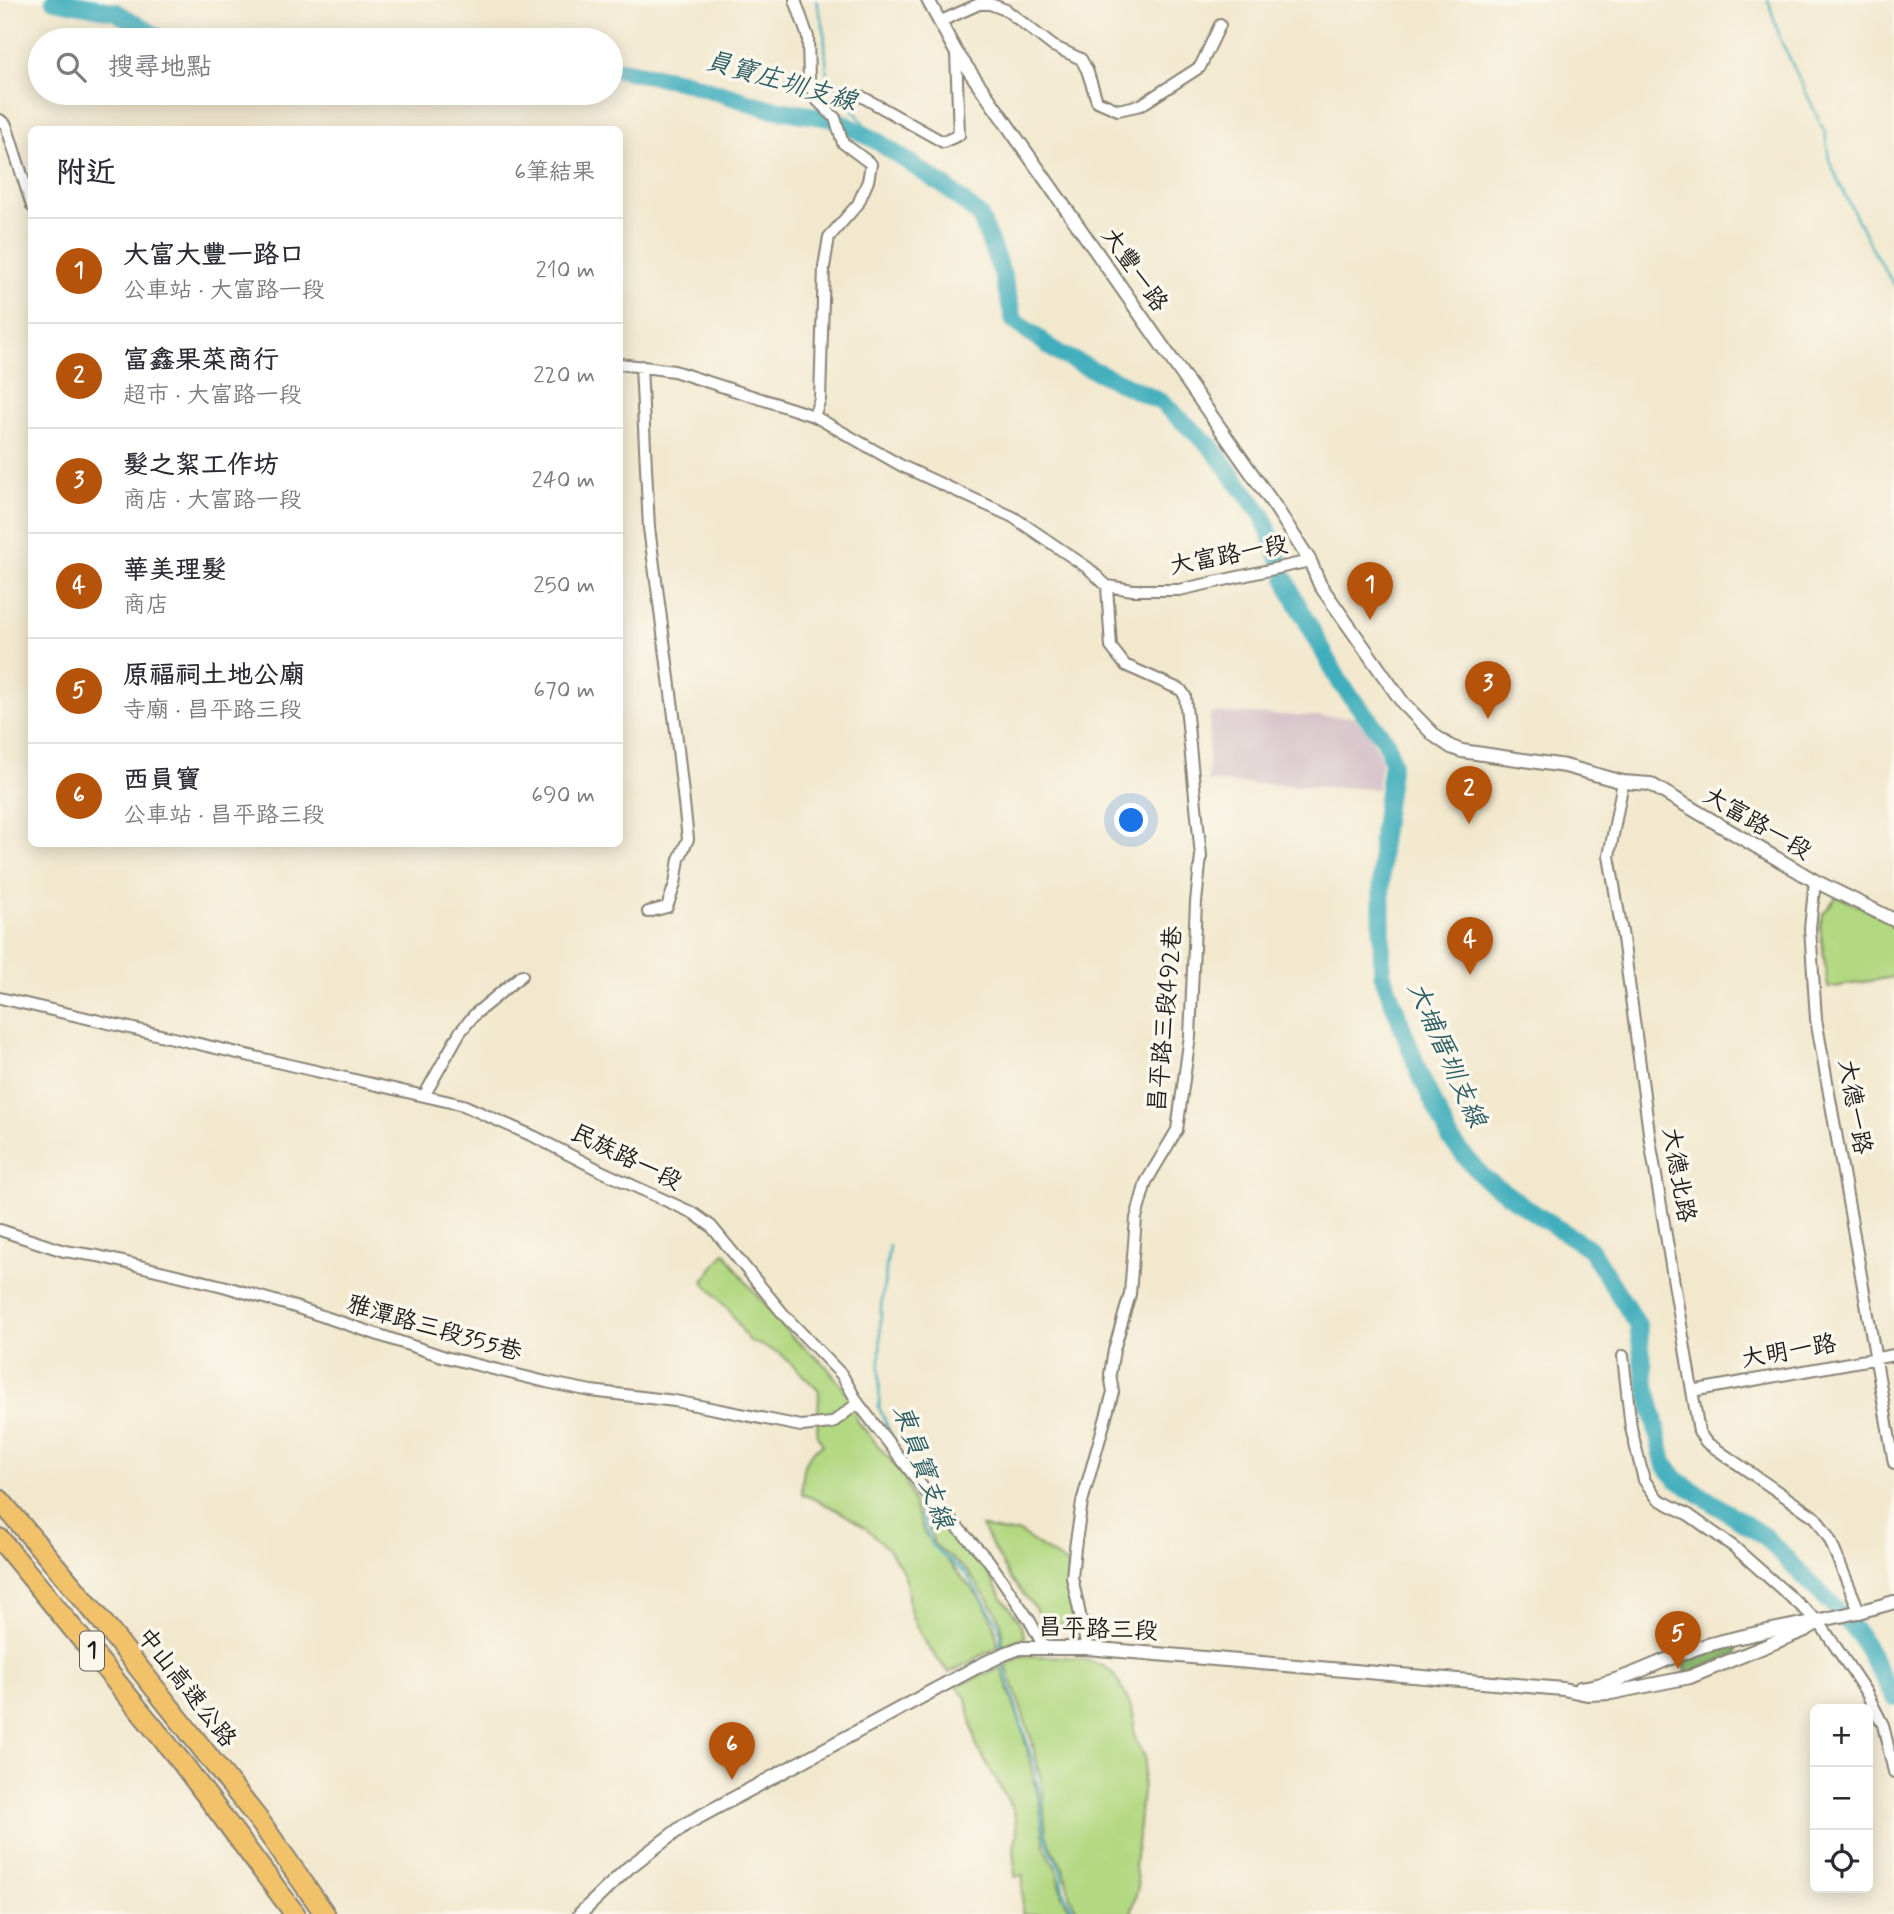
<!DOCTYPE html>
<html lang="zh-TW">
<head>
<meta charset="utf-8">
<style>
  :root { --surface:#fff; --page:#f7f7f7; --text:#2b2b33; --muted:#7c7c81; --line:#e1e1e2; --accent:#b45309 }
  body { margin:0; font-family:Mynerve,"LXGW WenKai TC",sans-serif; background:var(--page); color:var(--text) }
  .controls { position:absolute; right:21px; bottom:21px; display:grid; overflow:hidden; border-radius:10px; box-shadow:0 4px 18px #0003 }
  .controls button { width:63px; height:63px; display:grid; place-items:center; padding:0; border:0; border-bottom:2px solid var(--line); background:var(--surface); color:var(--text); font:35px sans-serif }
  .you { position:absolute; left:1132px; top:821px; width:24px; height:24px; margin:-18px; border:5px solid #fff; border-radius:50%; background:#1a73e8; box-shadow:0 0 0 10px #1a73e833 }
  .badge { display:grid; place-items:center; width:46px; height:46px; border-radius:50%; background:var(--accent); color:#fff; font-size:23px; font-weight:700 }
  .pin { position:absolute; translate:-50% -58px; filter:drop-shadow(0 2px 4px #0008) }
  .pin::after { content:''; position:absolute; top:37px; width:24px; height:21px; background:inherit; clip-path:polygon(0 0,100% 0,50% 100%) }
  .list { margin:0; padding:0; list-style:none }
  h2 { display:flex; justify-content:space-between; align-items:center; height:91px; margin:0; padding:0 28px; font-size:30px }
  h2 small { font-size:23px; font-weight:400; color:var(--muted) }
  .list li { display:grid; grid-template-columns:46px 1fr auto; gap:21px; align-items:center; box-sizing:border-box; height:105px; padding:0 28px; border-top:2px solid var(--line) }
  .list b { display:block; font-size:26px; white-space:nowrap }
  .list p { margin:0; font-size:23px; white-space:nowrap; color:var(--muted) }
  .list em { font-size:23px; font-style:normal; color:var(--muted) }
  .icon { flex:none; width:38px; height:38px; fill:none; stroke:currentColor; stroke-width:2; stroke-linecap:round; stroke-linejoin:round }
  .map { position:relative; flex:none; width:1894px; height:1914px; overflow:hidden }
  .search { position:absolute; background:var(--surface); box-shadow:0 4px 18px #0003; left:28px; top:28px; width:595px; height:77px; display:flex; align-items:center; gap:18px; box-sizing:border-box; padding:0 24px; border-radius:38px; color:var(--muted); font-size:26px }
  .panel { position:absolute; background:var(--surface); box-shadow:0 4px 18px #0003; left:28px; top:126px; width:595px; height:721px; border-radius:10px }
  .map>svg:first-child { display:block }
  .industrial { fill:#d2bdc6 }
  .green { fill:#b2d881; stroke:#677a4e; stroke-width:2 }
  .forest { fill:#8db86f; stroke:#546a46; stroke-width:2 }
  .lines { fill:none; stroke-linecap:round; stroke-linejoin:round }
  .stream { stroke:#3faebc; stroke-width:2.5 }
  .river { stroke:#3faebc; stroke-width:18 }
  .minor-casing { stroke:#878275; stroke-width:14 }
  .tertiary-casing { stroke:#878275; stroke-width:16 }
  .motorway-casing { stroke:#878275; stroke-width:23 }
  .minor { stroke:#fff; stroke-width:10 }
  .tertiary { stroke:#fff; stroke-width:12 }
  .motorway { stroke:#f2c26a; stroke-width:19 }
  .labels { text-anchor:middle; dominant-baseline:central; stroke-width:7; stroke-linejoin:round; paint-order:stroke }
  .shield { fill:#fbf7ec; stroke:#5f5e5a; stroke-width:2 }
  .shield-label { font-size:23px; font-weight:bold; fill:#1c1c1c }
  .street-label { font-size:24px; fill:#1c1c1c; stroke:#fbf7ec }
  .water-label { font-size:26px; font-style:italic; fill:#2c5e64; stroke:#fbf7ec }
</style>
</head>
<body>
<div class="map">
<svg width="1894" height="1914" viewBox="0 0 1894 1914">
  <rect width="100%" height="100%" fill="#fbf7ec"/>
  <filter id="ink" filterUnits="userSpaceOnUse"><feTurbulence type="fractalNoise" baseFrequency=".0143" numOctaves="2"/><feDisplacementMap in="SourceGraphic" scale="14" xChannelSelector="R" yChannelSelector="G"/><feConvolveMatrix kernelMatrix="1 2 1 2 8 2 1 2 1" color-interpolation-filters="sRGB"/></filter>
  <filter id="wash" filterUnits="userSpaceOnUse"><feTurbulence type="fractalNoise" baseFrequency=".00686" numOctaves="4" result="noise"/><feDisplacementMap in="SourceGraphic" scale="28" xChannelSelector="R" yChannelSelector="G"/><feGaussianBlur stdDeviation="1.57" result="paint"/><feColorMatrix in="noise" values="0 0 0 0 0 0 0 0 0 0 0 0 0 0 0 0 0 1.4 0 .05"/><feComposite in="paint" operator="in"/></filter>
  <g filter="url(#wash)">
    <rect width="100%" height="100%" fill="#f2e8ce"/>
    <!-- industrial -->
    <path class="industrial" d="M1210 713 1354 717 1370 735 1381 758 1377 789 1208 782Z"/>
    <!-- green -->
    <path class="green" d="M1837 896 1894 922V977L1828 988 1820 926 1823 914Z
      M725 1252 745 1281 790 1335 826 1366 849 1396 858 1422 904 1476 924 1533 984 1603 995 1627 998 1647 949 1673C933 1654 916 1633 910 1609 907 1597 908 1582 903 1572 882 1532 842 1510 802 1494 802 1473 803 1454 823 1445L817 1435 819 1391 781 1354 748 1340 729 1310 703 1281Z
      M921 1500 973 1553 985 1568 1001 1596 1018 1619 1025 1637 1003 1646 1001 1622 995 1610 968 1572 934 1544Z
      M981 1526 1004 1532H1019L1068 1565 1072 1621 1046 1629 1035 1608 1011 1579Z
      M1022 1656C1046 1656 1095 1654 1112 1673 1117 1678 1120 1686 1124 1692 1128 1700 1133 1710 1134 1718 1135 1723 1133 1729 1134 1734 1136 1744 1144 1750 1145 1759L1135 1868 1138 1887 1131 1914H1079L1070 1897 1064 1870 1050 1845 1046 1833 1042 1783 1031 1738 1006 1665Z
      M1001 1668 1022 1728 1039 1801 1045 1848 1058 1872 1062 1896 1073 1914H1022L1023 1875 1015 1877 1014 1848 1017 1834 1014 1811 976 1745 966 1698 956 1685Z"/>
    <!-- forest -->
    <path class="forest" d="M1734 1647 1738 1649 1736 1654 1686 1674 1683 1659Z"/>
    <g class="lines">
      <!-- stream -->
      <path class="stream" d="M816 0 824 28 827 75 877 141
        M1768 0 1781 41 1825 132 1829 159 1841 187 1874 252 1894 285
        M889 1246 881 1308 879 1407 893 1440
        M908 1475 931 1545 966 1574 998 1623 1001 1635 1000 1651
        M1002 1661 1035 1768 1041 1801 1043 1827 1049 1848 1062 1872 1063 1892 1076 1914"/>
      <!-- river -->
      <path class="river" d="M54 0 116 12 163 40
        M611 68 682 81 767 108 835 119 877 141 947 188 980 216 1003 276 1014 321 1060 354 1161 402 1211 447 1263 516 1278 557
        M1286 579 1293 596 1341 684 1386 741 1392 762 1381 843 1382 973 1420 1075 1451 1140 1483 1177 1537 1215 1590 1249 1638 1325 1645 1378 1664 1463 1676 1479 1764 1536 1832 1605 1859 1635 1894 1697"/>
    </g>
  </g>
  <g filter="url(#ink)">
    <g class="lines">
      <!-- minor casing -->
      <g class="minor-casing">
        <path id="minor" d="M795 0 808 37 809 82 816 99 835 118 843 143 871 164 868 181 858 204 829 237 824 267 820 399 814 416
          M939 22 979 4H990L1006 10 1053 46 1081 59 1087 70 1097 101 1118 110 1141 105 1200 67 1220 25
          M859 95 943 142 959 135 956 52
          M0 120 6 125 32 206
          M620 364 674 371 814 416 902 466 1013 517 1088 568 1107 586 1133 590H1179L1310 561
          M641 366 649 528 676 731 688 839 679 859 675 884 667 907 648 912
          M1623 782 1609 856 1623 938 1650 1140 1699 1432 1706 1442 1816 1518 1830 1540 1860 1613
          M1815 881 1810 928 1816 1019 1894 1463
          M0 998 463 1105 535 1137 601 1171 693 1213 711 1226 785 1316 842 1375 858 1403 934 1502 989 1561 1030 1621 1044 1647
          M424 1096 460 1032 475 1014 522 975
          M0 1230 64 1251 98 1256 223 1286 292 1306 445 1357 546 1382 591 1391 675 1401 801 1426 832 1423 858 1403
          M1623 1356 1631 1428 1644 1480 1658 1499 1689 1515 1734 1547 1819 1622 1866 1692 1883 1725 1894 1772
          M1692 1391 1894 1355
          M1087 1648 1072 1577 1075 1548 1082 1502 1113 1392 1110 1374 1114 1350 1130 1294 1136 1218 1146 1182 1177 1130 1190 1036 1196 902 1201 856 1185 696 1181 690 1125 665 1111 647 1107 586"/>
      </g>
      <!-- tertiary casing -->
      <g class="tertiary-casing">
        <path id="tertiary" d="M928 0 956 52 1276 508 1310 561 1320 585 1403 703 1435 736 1451 747 1462 751 1565 766 1623 782 1650 784 1815 881 1894 920
          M1580 1688C1625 1683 1664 1657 1707 1645 1769 1628 1833 1621 1894 1602
          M580 1914 628 1868 686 1824 975 1668 1004 1654 1020 1648H1087L1563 1689 1587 1694 1611 1693 1690 1677 1805 1630 1819 1622"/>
      </g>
      <!-- motorway casing -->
      <g class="motorway-casing">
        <path id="motorway" d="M0 1500 101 1620 261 1823 325 1914
          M0 1539 183 1764 295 1914"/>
      </g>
      <!-- minor -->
      <use href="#minor" class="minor"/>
      <!-- tertiary -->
      <use href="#tertiary" class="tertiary"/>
      <!-- motorway -->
      <use href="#motorway" class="motorway"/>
    </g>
  </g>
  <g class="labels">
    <!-- shield labels -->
    <rect class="shield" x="80" y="1631.5" width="24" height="39" rx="5"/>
    <g class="shield-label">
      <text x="92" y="1651">1</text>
    </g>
    <!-- street labels -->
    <g class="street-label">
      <text transform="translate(1134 270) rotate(55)">大豐一路</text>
      <text transform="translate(1229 556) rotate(-11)">大富路一段</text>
      <text transform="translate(1757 824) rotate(30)">大富路一段</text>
      <text transform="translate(1166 1019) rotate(-85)">昌平路三段492巷</text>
      <text transform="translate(1854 1107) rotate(80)">大德一路</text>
      <text transform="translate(626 1158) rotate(26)">民族路一段</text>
      <text transform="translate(1678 1175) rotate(80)">大德北路</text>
      <text transform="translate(434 1329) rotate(16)">雅潭路三段355巷</text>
      <text transform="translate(1789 1352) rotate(-10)">大明一路</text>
      <text transform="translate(1098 1630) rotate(2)">昌平路三段</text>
      <text transform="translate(186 1688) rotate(52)">中山高速公路</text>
    </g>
    <!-- water labels -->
    <g class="water-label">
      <text transform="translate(781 82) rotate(16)">員寶庄圳支線</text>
      <text transform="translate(1446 1055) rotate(66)">大埔厝圳支線</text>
      <text transform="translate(922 1467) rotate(70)">東員寶支線</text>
    </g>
  </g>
</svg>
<div class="controls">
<button>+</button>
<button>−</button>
<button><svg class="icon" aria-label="locate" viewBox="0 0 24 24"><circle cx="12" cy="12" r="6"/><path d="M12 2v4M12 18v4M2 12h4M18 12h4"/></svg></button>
</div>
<div class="you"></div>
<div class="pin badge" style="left:1370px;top:620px">1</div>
<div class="pin badge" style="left:1469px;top:824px">2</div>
<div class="pin badge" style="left:1488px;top:719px">3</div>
<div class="pin badge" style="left:1470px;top:975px">4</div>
<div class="pin badge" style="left:1678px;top:1669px">5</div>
<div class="pin badge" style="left:732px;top:1780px">6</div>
<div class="search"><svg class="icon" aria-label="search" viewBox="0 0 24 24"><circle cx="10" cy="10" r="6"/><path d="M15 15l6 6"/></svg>搜尋地點</div>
<section class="panel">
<h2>附近<small>6筆結果</small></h2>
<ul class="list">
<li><span class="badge">1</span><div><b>大富大豐一路口</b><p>公車站 · 大富路一段</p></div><em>210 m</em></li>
<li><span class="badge">2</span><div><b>富鑫果菜商行</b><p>超市 · 大富路一段</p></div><em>220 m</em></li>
<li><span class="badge">3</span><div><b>髮之絮工作坊</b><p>商店 · 大富路一段</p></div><em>240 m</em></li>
<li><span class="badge">4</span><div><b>華美理髮</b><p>商店</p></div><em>250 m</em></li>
<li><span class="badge">5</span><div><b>原福祠土地公廟</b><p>寺廟 · 昌平路三段</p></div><em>670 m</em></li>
<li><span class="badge">6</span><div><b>西員寶</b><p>公車站 · 昌平路三段</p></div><em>690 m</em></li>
</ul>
</section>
</div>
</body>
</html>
